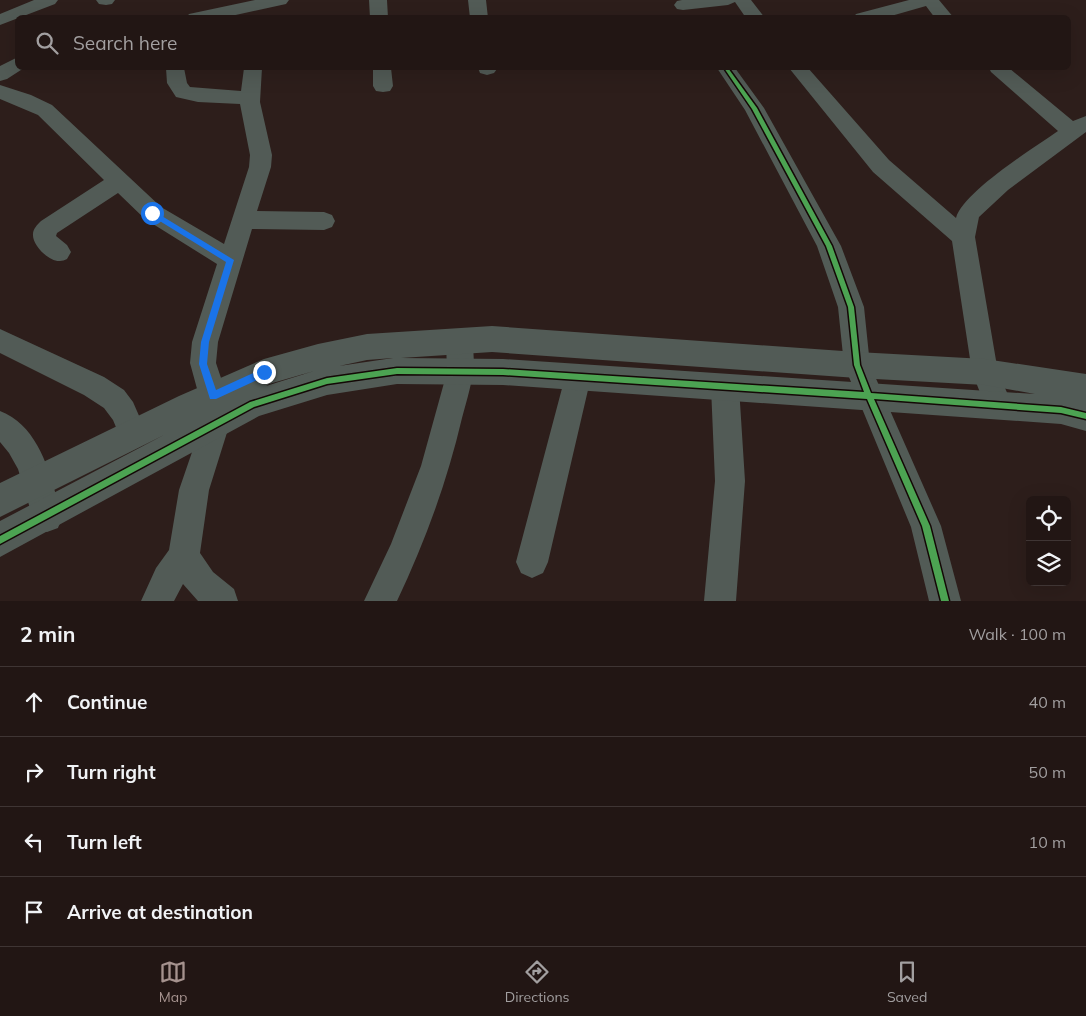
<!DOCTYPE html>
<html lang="en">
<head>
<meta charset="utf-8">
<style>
  :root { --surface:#221614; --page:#2a1f1d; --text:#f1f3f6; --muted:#a29fa0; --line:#3f3534; --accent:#a5928e }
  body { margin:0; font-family:Mulish,sans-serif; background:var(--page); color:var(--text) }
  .controls { position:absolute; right:15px; bottom:15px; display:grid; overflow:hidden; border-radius:8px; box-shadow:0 5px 20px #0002 }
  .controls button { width:45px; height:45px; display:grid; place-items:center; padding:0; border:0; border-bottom:1px solid var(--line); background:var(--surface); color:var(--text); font:25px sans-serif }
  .stop { position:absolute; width:15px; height:15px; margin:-11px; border:4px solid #1a73e8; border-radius:50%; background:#fff }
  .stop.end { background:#1a73e8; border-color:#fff; box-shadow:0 1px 5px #0008 }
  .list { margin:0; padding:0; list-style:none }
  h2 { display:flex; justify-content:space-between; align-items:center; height:65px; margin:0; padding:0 20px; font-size:21px }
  h2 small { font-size:16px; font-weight:400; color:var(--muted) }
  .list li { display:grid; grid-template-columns:32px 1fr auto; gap:15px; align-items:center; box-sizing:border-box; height:70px; padding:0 20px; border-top:1px solid var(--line) }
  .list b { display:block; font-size:19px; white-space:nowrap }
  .list em { font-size:16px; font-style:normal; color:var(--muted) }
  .icon { flex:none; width:28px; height:28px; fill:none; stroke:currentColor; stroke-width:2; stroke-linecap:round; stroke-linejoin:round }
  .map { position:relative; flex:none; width:1086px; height:601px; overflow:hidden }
  .search { position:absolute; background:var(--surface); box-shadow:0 5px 20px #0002; left:15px; right:15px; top:15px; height:55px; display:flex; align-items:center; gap:12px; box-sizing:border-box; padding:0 18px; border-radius:8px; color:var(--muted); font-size:19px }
  .sheet { height:345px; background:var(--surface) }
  nav { display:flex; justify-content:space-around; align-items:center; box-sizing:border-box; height:70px; border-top:1px solid var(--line); background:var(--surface); font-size:14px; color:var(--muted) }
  nav a { display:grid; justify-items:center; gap:2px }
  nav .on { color:var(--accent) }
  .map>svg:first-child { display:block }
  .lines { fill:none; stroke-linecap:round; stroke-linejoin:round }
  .minor { fill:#525b56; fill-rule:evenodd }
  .tertiary { fill:#525b56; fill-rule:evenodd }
  .cycleway-casing { stroke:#140806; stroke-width:3 }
  .cycleway { fill:#4ca352; fill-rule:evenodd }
  .route { fill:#1a73e8 }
</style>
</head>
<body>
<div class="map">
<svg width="1086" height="601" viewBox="0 0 1086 601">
  <rect width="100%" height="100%" fill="#2d1e1b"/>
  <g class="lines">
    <!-- minor -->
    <path class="minor" d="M34 0H58L55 4 0 25V14Z
      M96 0H115L112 4 106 5 99 4Z
      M255 0H289L286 4 222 18H186L189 14Z
      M369 0H387L388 18H370Z
      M468 0H486L488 18H470Z
      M682 0H751L765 18H746L735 2 728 5 683 10 677 9 674 5 677 1Z
      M909 0H939L954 18H935L926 6 884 18H853L856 14Z
      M18 57V68H24L7 79 0 81V66Z
      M166 68H184L187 83 190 87 241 91 244 68H262L260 102 272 155 271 167 257 211 324 212 332 215 335 221 332 227 324 230 252 229 218 342 216 363 227 396 230 423 209 490 200 553 213 572 234 589 238 601H198L183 584 174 601H141L156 568 169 550 179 490 202 423 199 396 190 363 192 342 217 264 145 219 118 193 57 233 56 236 67 245 71 252 67 259C65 260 62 261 60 261 49 262 32 245 33 234 33 229 37 225 41 221L104 180 38 115 0 99V85L31 95 52 105 161 207 224 244 249 167 250 155 240 104 198 102 176 97 167 83Z
      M373 68H391L393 86 390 91 383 92 376 91 373 86Z
      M478 68H496L497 69 494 73 487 75 480 73Z
      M717 68H735L764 108 841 246 864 307 870 365 941 526 961 601H929L911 527 844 365 838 307 817 246 745 110Z
      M789 68H808L889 160 956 218C963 192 1035 147 1058 131L991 72 989 68H1009L1073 121 1086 116V132L1008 190 979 217 975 237 998 372 1012 404 1008 413 998 417 988 413 972 372 952 241 873 172Z
      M0 329 104 377 124 390 133 402 147 434 143 444 133 448 123 444 113 420 104 408 84 395 0 353Z
      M459 329 468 333C481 359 469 391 462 418 447 482 425 542 397 601H364L391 544 421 466 447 372 446 341 450 333Z
      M578 365 588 368 591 377 548 562 543 573 532 578 521 573 516 562 565 377 568 368Z
      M725 374 735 378 739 387 745 481 736 601H704L715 481 711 387 715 378Z
      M0 411C34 424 47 462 56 495 58 501 63 511 62 517 62 520 59 525 58 528L47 532 36 528 18 469 9 453 0 442Z"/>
    <!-- tertiary -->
    <path class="tertiary" d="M492 326 857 352 985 359 1086 374V431L1061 424 503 385 397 384 327 395 259 416 0 557V521L164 435 0 517V483L179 396 264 359 318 344 367 334ZM492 352 857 378 985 385 1035 394 503 359 401 358ZM393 358 339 366 367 360ZM314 371 266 386 269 384Z"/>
    <!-- cycleway casing -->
    <g class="cycleway-casing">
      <path id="cycleway" d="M724 68H728L757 108 832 246 854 307 860 365 871 393 1061 407 1086 413V419L1061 413 874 399 930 526 949 601H941L922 526 867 399 503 375 397 374 327 384 254 407 0 544V536L250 402 327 378 397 368 503 369 864 392 854 365 848 307 826 246 752 109Z"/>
    </g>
    <!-- cycleway -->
    <use href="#cycleway" class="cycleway"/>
  </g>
  <!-- route -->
  <path class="route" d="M152 210 234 260 209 342 207 364 216 390 264 368 269 372 268 375 216 399H210L199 364 201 342 226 262 150 215V211Z"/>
</svg>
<div class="controls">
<button><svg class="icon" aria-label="locate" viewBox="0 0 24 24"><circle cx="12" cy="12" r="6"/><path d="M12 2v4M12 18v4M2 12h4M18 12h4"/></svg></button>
<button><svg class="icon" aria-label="layers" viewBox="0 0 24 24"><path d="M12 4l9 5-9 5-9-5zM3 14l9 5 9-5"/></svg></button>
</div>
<div class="stop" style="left:152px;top:213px"></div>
<div class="stop end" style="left:264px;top:372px"></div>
<div class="search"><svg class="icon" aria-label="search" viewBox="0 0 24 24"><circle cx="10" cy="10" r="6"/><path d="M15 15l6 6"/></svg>Search here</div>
</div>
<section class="sheet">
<h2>2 min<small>Walk · 100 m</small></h2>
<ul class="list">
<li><svg class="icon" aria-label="ahead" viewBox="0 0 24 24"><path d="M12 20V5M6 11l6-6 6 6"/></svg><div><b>Continue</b></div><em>40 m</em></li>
<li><svg class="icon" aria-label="right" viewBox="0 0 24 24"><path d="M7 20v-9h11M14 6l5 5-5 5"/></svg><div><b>Turn right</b></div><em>50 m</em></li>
<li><svg class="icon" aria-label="left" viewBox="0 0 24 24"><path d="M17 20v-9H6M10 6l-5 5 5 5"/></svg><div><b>Turn left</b></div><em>10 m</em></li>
<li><svg class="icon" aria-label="arrive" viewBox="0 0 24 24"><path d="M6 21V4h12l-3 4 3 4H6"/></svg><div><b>Arrive at destination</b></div></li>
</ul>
</section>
<nav>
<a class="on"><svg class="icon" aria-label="map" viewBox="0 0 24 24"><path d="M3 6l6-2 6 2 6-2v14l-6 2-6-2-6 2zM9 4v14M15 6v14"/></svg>Map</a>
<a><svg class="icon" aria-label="directions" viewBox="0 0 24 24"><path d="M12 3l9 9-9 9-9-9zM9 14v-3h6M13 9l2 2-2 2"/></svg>Directions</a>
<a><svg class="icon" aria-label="saved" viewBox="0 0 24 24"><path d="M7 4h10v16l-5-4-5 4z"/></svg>Saved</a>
</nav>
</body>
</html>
